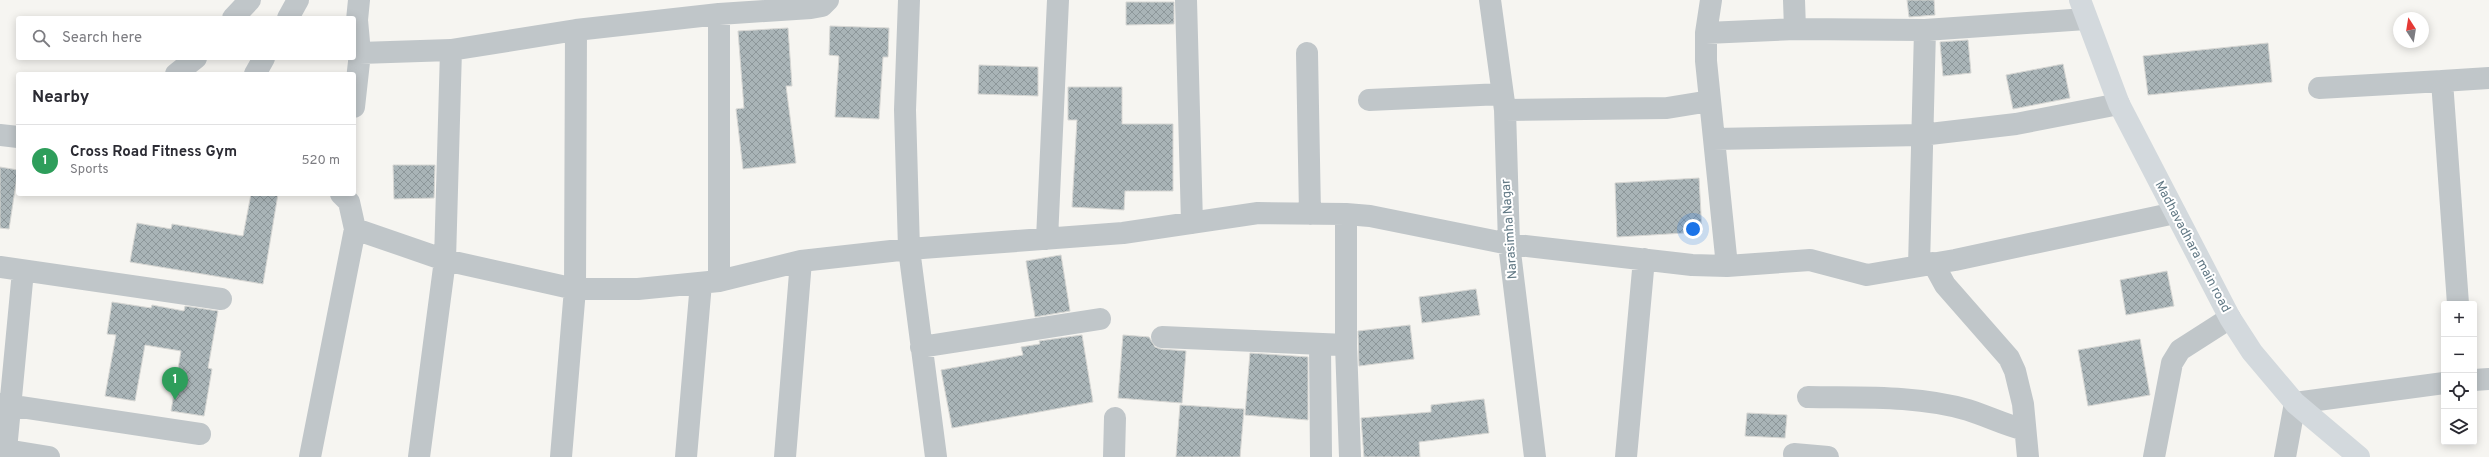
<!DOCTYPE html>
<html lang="en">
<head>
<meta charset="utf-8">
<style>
  :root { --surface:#fff; --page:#f7f7f7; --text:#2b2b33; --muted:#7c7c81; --line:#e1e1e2; --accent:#ea580c }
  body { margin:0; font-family:Overpass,sans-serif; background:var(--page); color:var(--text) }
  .controls { position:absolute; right:12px; bottom:12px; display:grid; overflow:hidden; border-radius:4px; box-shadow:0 2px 10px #0003 }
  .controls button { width:36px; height:36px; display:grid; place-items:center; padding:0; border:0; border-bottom:1px solid var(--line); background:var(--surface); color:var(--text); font:20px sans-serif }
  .compass { position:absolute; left:2393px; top:12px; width:36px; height:36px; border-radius:50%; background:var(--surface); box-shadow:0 2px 10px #0003; rotate:348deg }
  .you { position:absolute; left:1693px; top:229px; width:14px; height:14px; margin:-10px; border:3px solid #fff; border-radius:50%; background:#1a73e8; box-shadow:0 0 0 6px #1a73e833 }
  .badge { display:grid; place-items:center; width:26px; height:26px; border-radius:50%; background:var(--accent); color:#fff; font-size:13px; font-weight:700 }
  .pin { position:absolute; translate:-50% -33px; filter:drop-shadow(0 1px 2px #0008) }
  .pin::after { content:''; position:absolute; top:21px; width:14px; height:12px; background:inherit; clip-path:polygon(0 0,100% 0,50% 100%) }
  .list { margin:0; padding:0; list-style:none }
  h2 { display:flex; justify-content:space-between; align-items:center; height:52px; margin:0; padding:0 16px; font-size:17px }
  h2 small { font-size:13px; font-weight:400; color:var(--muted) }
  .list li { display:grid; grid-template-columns:26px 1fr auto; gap:12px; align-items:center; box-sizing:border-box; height:72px; padding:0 16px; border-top:1px solid var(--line) }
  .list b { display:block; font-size:15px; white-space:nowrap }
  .list p { margin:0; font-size:13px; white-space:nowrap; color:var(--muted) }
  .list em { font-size:13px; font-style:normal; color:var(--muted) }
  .icon { flex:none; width:22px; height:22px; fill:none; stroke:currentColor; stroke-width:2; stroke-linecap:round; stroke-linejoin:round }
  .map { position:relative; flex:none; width:2489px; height:457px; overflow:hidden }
  .search { position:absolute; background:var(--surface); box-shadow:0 2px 10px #0003; left:16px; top:16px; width:340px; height:44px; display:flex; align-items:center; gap:10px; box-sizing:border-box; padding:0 14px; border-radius:4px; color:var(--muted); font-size:15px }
  .panel { position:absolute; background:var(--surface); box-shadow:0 2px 10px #0003; left:16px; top:72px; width:340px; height:124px; border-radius:4px }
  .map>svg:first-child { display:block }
  .building { fill:url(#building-cross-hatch); stroke:#d7d7d4 }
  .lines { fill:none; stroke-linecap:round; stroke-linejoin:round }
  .minor { stroke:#c0c6c9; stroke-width:22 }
  .major { stroke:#d3d9dd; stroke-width:22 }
  .labels { text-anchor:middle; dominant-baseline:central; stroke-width:4; stroke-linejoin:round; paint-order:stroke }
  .street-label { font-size:13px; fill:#627985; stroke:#fff }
</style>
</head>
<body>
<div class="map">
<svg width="2489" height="457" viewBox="0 0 2489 457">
  <defs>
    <pattern id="building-cross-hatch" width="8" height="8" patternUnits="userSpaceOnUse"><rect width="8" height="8" fill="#a9b4b7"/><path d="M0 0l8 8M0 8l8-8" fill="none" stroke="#8d979a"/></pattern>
  </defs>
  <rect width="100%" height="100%" fill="#f6f5f1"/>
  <!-- building -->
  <path class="building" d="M1907 0H1934L1935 15 1909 17Z
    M1126 2H1174V24L1126 25Z
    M830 26 889 28 888 57H883L879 119 835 117 839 56 829 55Z
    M788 28 792 86H786L796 163 743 169 736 109 744 108 738 31Z
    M1968 40 1971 73 1943 76 1940 42Z
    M2268 43 2272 82 2148 95 2143 56Z
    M2063 64 2070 98 2013 109 2006 75Z
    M979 65 1038 67V96L978 94Z
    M1068 87H1122V124H1173V191H1125L1124 210 1072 207 1077 120H1068Z
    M393 165H435L434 198 394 199Z
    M0 167 18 170 9 229 0 228Z
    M1699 178 1702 232 1617 237 1615 183Z
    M251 194H278L263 284 130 262 137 223 171 229 172 224 243 236Z
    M1061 255 1070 311 1035 317 1026 261Z
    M2167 271 2174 306 2126 315 2120 280Z
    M1476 289 1480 315 1422 323 1419 297Z
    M112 302 151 308 152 305 184 311 185 306 218 311 208 368 212 369 204 416 171 411 181 351 145 345 135 401 105 396 116 335 107 334Z
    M1410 325 1414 359 1359 366 1358 331Z
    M1082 335 1093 402 952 428 941 370 1023 355 1021 347 1040 344 1039 341Z
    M1123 335 1149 337 1155 347 1161 349 1186 351 1182 403 1118 398Z
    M2140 339 2150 395 2088 406 2078 350Z
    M1250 353 1308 357V420L1245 415Z
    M1484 399 1489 433 1419 442 1420 457H1364L1361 418 1431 412V405Z
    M1180 405 1244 409 1240 457H1176Z
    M1747 413 1787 415 1785 438 1745 436Z"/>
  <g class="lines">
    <!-- minor -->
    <path class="minor" d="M909 0 905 110 909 249 936 457
      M1186 0 1192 223
      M1490 0 1505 110 1509 244 1535 457
      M1711 0 1706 33V61L1727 266
      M1794 0 1795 29
      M719 14 811 8 822 6 828 0
      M233 18 250 0
      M288 18 298 0
      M1706 33 1795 29 1925 30 2086 19
      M360 53 451 50 576 30 719 14V281
      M1307 53 1310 214
      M176 74 196 58
      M255 74 264 58
      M2319 88 2442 81
      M1369 100 1502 94
      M354 107 360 53 357 20 359 0
      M1505 110 1667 108 1710 101
      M0 135 18 137
      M1714 139 1921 135 2016 124 2119 104
      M341 194 349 202 355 229
      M1346 214V345
      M1047 239 1058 0
      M1933 263 1945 285 2009 358 2015 371 2023 404 2028 457
      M1919 266 1925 30
      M0 267 221 299
      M2458 304 2442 81 2489 78
      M1162 337 1346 345 1350 457
      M1320 344 1321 457
      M921 347 1100 319
      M2474 380 2489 379
      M1808 397C1860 398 1917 395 1968 410 1987 416 2005 425 2025 430
      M0 404 200 434
      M0 449 49 457
      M6 450 23 271
      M1794 454 1828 457
      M310 457 355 229 445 260 575 289H638L719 281 801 261 909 249 1123 233 1258 213 1346 214 1370 216 1509 244 1692 265 1727 266 1810 260 1867 275 1955 260 2175 213
      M419 457 445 260 451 50
      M561 457 575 289 576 30
      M686 457 701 283
      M785 457 801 261
      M1114 457 1115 418
      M1626 457 1644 259
      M2154 457 2172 363 2180 350 2230 318
      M2285 457 2295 403 2444 383"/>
    <!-- major -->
    <path class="major" d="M2080 0 2119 104 2230 318 2252 352 2295 403 2359 457"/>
  </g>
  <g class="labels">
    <!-- street labels -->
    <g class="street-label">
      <text transform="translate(1510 229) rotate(-94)">Narasimha Nagar</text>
      <text transform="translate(2192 247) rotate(62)">Madhavadhara main road</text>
    </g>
  </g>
</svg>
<div class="controls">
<button>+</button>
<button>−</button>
<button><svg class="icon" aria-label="locate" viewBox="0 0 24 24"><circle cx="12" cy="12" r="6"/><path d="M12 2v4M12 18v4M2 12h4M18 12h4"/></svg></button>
<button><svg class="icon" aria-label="layers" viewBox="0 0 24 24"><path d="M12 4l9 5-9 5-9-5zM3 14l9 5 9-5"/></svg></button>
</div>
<svg class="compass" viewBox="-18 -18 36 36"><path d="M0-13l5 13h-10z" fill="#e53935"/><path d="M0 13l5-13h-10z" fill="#7c7c81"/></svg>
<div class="you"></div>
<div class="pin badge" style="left:175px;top:400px;background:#2e9e5b">1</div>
<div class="search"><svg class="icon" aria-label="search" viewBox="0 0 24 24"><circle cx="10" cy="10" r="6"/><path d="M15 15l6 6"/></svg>Search here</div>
<section class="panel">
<h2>Nearby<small></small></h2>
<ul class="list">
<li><span class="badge" style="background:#2e9e5b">1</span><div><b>Cross Road Fitness Gym</b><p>Sports</p></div><em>520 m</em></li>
</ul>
</section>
</div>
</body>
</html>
